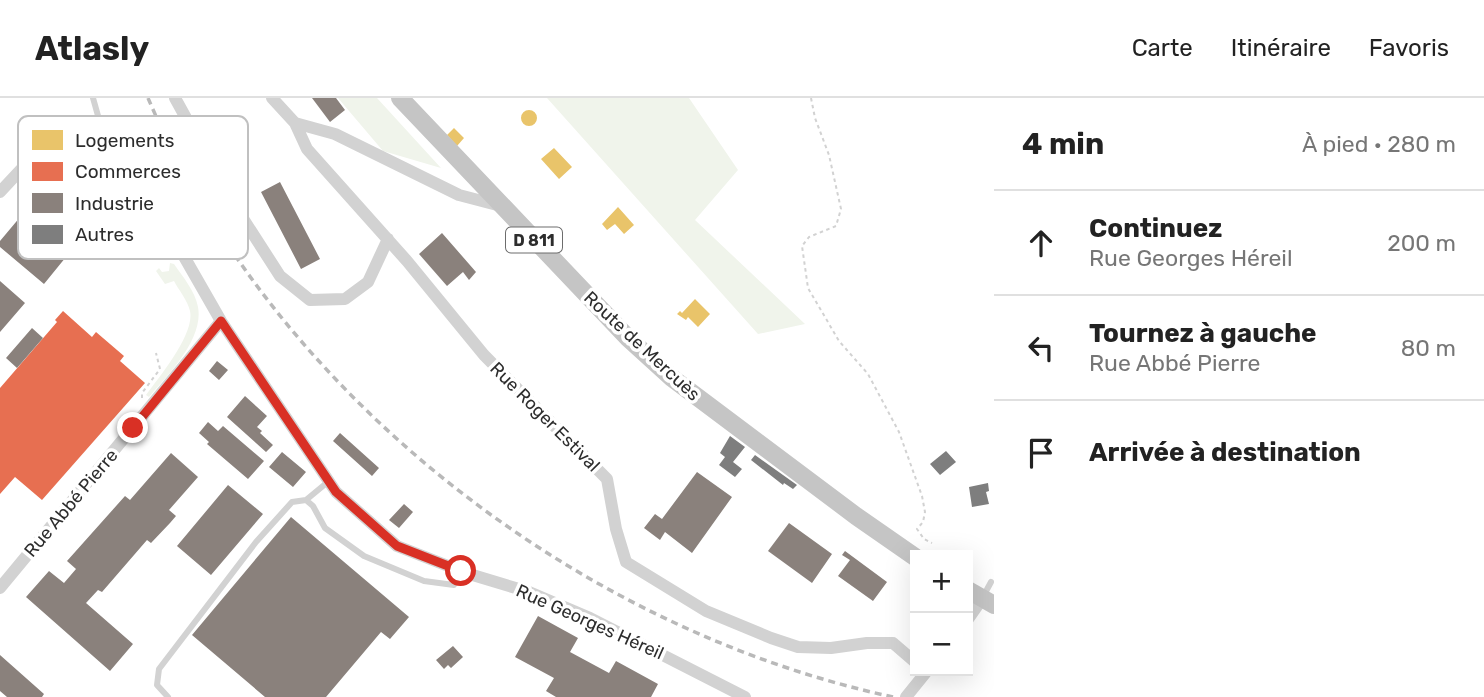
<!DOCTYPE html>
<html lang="fr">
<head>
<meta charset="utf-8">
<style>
  :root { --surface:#fff; --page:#f2f2f2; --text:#222; --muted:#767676; --line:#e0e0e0 }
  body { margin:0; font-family:Rubik,sans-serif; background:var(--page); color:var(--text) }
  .controls { position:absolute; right:21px; bottom:21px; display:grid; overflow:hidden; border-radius:0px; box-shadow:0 7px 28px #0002 }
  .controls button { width:63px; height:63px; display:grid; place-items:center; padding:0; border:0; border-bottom:2px solid var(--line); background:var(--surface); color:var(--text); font:35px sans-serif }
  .stop { position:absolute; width:21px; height:21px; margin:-16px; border:5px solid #d93025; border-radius:50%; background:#fff }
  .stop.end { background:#d93025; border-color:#fff; box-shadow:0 2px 7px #0008 }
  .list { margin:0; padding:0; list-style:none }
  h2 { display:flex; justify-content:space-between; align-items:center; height:91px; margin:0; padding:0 28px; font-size:30px }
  h2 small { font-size:23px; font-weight:400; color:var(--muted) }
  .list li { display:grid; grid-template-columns:46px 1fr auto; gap:21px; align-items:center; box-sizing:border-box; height:105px; padding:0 28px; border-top:2px solid var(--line) }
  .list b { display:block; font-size:26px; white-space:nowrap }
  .list p { margin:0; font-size:23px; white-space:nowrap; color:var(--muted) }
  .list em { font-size:23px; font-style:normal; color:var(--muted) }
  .icon { flex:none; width:38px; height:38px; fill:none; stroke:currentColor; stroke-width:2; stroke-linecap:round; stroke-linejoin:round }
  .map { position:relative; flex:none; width:994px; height:599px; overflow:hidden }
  header { display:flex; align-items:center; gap:42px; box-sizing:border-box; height:98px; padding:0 35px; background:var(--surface); border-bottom:2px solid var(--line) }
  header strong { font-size:33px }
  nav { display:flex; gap:38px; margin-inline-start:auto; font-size:24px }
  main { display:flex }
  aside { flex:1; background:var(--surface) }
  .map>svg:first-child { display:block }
  .green { fill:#f0f4eb }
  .homes { fill:#e9c46a }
  .shops { fill:#e76f51 }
  .industry { fill:#8a817c }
  .building { fill:#7e7e7e }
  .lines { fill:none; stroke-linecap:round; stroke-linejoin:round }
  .path { stroke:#d2d2d2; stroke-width:2; stroke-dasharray:3.5 3.5; stroke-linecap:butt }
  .service { stroke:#d2d2d2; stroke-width:6 }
  .minor { stroke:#d2d2d2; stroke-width:12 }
  .primary { stroke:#c5c5c5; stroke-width:18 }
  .rail { stroke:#b9b9b9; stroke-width:3.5; stroke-dasharray:7 5; stroke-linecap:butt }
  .route { stroke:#d93025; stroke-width:9 }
  .labels { text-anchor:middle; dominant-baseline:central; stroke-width:7; stroke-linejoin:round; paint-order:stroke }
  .shield { fill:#fff; stroke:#6c6c6c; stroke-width:2 }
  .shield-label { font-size:16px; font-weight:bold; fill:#2d2d2d }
  .street-label { font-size:18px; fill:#2d2d2d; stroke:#fff }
  .key { fill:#fff; stroke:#c0c0c0; stroke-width:2 }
  .key-label { font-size:19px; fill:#2d2d2d }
</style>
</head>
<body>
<header>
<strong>Atlasly</strong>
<nav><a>Carte</a><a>Itinéraire</a><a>Favoris</a></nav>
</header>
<main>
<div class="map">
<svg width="994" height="599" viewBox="0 0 994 599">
  <rect width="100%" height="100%" fill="#fff"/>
  <!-- green -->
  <path class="green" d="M338 0H377L441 70 383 53Z
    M547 0H689L738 72 695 122 805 226 758 236Z
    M170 165 174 166C183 179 195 193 198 209 204 241 168 277 149 299L146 297C160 278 195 236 190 213 188 203 178 191 174 183L165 186 156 173 159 170 162 174 169 173Z"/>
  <!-- homes -->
  <path class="homes" d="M521 20a8 8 0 1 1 16 0a8 8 0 1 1-16 0Z
    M454 30 464 40 457 48 447 37Z
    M554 50 572 69 559 81 541 61Z
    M618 109 634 127 624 136 615 126 607 132 602 126Z
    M695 201 710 216 698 229 688 219 686 222 677 216 680 213 682 215Z"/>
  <!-- shops -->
  <path class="shops" d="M63 213 92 239 96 234 124 258 120 263 145 285 42 402 15 379 0 396V290L57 224 55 222Z"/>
  <!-- industry -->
  <path class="industry" d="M312 0H336L345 12 330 24Z
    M280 84 320 161 301 171 261 94Z
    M102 90 114 100 44 186 0 149V143L42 93 76 121Z
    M442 135 476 174 469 182 463 174 447 188 419 156Z
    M0 183 25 205 0 234Z
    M32 230 43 240 17 270 6 260Z
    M217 263 228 272 219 282 209 273Z
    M245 298 267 318 257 329 262 333 260 335 273 347 266 354 227 319Z
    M208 324 218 333 223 328 264 363 248 381 207 346 209 344 199 335Z
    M340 335 379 370 372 378 333 343Z
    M282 354 306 374 293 389 269 369Z
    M171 355 198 379 169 412 176 418 170 425 151 445 147 442 102 494 98 492 86 505 133 546 110 573 26 499 49 473 64 485 76 471 67 463 125 398 130 402Z
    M697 374 732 399 692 455 665 434 660 442 644 430 655 416 662 421Z
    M228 387 263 416 211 477 177 448Z
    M404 406 413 414 399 430 389 422Z
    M291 419 409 519 390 541 381 534 326 599H265L192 537Z
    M789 425 832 456 812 485 768 453Z
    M845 453 887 484 873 503 838 478 850 462 842 457Z
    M538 518 578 540 570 554 609 575 616 563 658 586 651 599H556L546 593 554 580 515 559Z
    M453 548 463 559 451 570 448 567 444 571 436 562Z
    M0 557 44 596 42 599H7L0 593Z"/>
  <!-- building -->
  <path class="building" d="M730 338 745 349 733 364 742 371 735 379 719 367 725 359 720 355Z
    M946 353 956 364 940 377 930 366Z
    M755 357 797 387 793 391 784 385 783 387 751 362Z
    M988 385 989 393 986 394 989 406 972 409 969 389Z"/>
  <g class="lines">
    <!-- path -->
    <path class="path" d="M811 0 815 20 829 57 841 111 836 128 809 139 802 148 808 190 839 243 868 276 899 334 922 398 925 414 923 424 917 431 924 441 932 445
      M142 300V295L160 271 156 255"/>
    <!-- service -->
    <path class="service" d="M93 0 102 32
      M306 402 329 383
      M984 497 991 484
      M168 599 157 587 159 571 256 444 292 404 306 402 313 408 325 430 364 458 424 483 454 487 461 473"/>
    <!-- minor -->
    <path class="minor" d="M175 0 233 105 280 178 310 202 345 201 368 184 388 141
      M272 0 295 25 307 51 407 163 484 257 607 381 616 431 626 464 706 513 771 540 798 549 831 550 867 545H893L915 564
      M295 25 335 36 459 97 501 108
      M0 94 42 49 75 33H102L139 80 221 223 336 394 397 448 466 475 529 494 590 520 745 599
      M0 490 221 223
      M968 521 982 501
      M906 599 927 573"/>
    <!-- primary -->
    <path class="primary" d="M400 0 628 240 672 280 856 418 915 459
      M968 492 994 507"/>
    <!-- rail -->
    <path class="rail" d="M148 0C275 298 578 531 893 599"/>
  </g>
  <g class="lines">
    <!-- route -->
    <path class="route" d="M133 330 221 223 336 394 397 448 461 473"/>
  </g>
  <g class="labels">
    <!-- shield labels -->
    <rect class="shield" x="506" y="129.5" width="56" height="25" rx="5"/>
    <g class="shield-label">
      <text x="534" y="142">D 811</text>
    </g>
    <!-- street labels -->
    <g class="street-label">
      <text transform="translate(642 248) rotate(43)">Route de Mercuès</text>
      <text transform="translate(545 319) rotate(45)">Rue Roger Estival</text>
      <text transform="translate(71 405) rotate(-50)">Rue Abbé Pierre</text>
      <text transform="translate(590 524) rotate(24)">Rue Georges Héreil</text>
    </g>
  </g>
  <!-- legend -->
  <rect x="18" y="18" width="230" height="143" rx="10" class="key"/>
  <rect x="32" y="32" width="31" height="20" fill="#e9c46a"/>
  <rect x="32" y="64" width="31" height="19" fill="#e76f51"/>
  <rect x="32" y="95" width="31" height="20" fill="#8a817c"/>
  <rect x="32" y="127" width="31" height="19" fill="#7e7e7e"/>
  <g class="key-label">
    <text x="75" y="49">Logements</text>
    <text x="75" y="80">Commerces</text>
    <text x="75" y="112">Industrie</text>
    <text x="75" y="143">Autres</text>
  </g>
</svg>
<div class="controls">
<button>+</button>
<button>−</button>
</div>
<div class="stop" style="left:461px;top:473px"></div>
<div class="stop end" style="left:133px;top:330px"></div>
</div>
<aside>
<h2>4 min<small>À pied · 280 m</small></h2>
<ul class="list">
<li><svg class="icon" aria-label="ahead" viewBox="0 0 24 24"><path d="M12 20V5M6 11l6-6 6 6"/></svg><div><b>Continuez</b><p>Rue Georges Héreil</p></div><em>200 m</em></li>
<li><svg class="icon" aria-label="left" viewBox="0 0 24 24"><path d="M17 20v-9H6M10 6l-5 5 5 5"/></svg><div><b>Tournez à gauche</b><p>Rue Abbé Pierre</p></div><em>80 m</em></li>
<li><svg class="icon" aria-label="arrive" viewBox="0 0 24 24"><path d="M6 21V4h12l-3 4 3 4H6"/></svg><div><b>Arrivée à destination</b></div></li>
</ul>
</aside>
</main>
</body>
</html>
